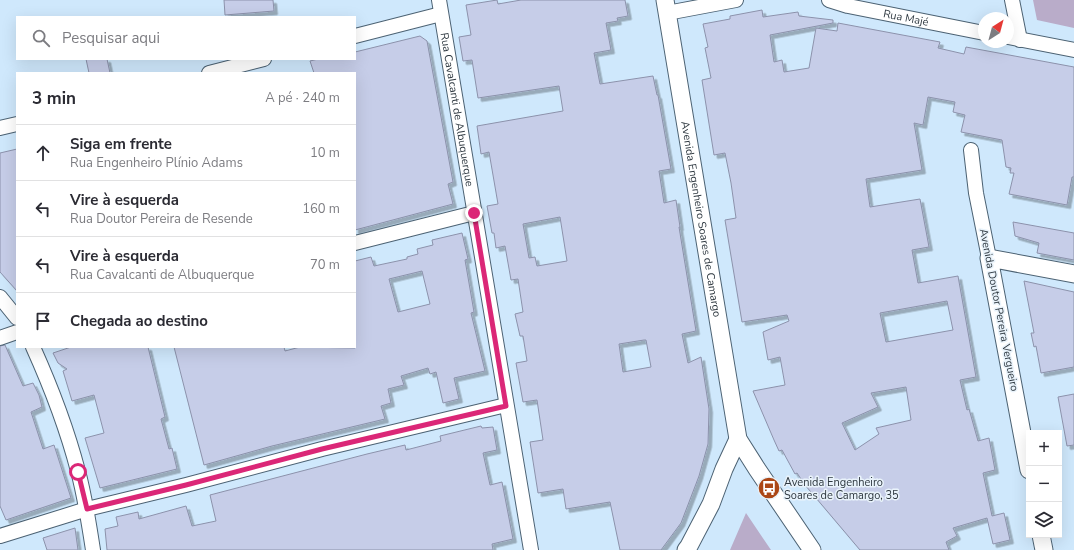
<!DOCTYPE html>
<html lang="pt">
<head>
<meta charset="utf-8">
<style>
  :root { --surface:#fff; --page:#f7f7f7; --text:#2b2b33; --muted:#7c7c81; --line:#e1e1e2 }
  body { margin:0; font-family:"Nunito Sans",sans-serif; background:var(--page); color:var(--text) }
  .controls { position:absolute; right:12px; bottom:12px; display:grid; overflow:hidden; border-radius:0px; box-shadow:0 4px 16px #0002 }
  .controls button { width:36px; height:36px; display:grid; place-items:center; padding:0; border:0; border-bottom:1px solid var(--line); background:var(--surface); color:var(--text); font:20px sans-serif }
  .compass { position:absolute; left:978px; top:12px; width:36px; height:36px; border-radius:50%; background:var(--surface); box-shadow:0 4px 16px #0002; rotate:36deg }
  .stop { position:absolute; width:12px; height:12px; margin:-9px; border:3px solid #db2777; border-radius:50%; background:#fff }
  .stop.end { background:#db2777; border-color:#fff; box-shadow:0 1px 4px #0008 }
  .list { margin:0; padding:0; list-style:none }
  h2 { display:flex; justify-content:space-between; align-items:center; height:52px; margin:0; padding:0 16px; font-size:17px }
  h2 small { font-size:13px; font-weight:400; color:var(--muted) }
  .list li { display:grid; grid-template-columns:26px 1fr auto; gap:12px; align-items:center; box-sizing:border-box; height:56px; padding:0 16px; border-top:1px solid var(--line) }
  .list b { display:block; font-size:15px; white-space:nowrap }
  .list p { margin:0; font-size:13px; white-space:nowrap; color:var(--muted) }
  .list em { font-size:13px; font-style:normal; color:var(--muted) }
  .icon { flex:none; width:22px; height:22px; fill:none; stroke:currentColor; stroke-width:2; stroke-linecap:round; stroke-linejoin:round }
  .map { position:relative; flex:none; width:1074px; height:550px; overflow:hidden }
  .search { position:absolute; background:var(--surface); box-shadow:0 4px 16px #0002; left:16px; top:16px; width:340px; height:44px; display:flex; align-items:center; gap:10px; box-sizing:border-box; padding:0 14px; border-radius:0px; color:var(--muted); font-size:15px }
  .panel { position:absolute; background:var(--surface); box-shadow:0 4px 16px #0002; left:16px; top:72px; width:340px; height:276px; border-radius:0px }
  .map>svg:first-child { display:block }
  .green { fill:#b9acc9 }
  .building { fill:#c6cde8; stroke:#8c92ab; fill-rule:evenodd; filter:url(#shadow) }
  .lines { fill:none; stroke-linecap:round; stroke-linejoin:round }
  .minor-casing { stroke:#4c6273; stroke-width:16 }
  .tertiary-casing { stroke:#4c6273; stroke-width:19 }
  .minor { stroke:#fff; stroke-width:14 }
  .tertiary { stroke:#fff; stroke-width:17 }
  .route { stroke:#db2777; stroke-width:5 }
  .labels { text-anchor:middle; dominant-baseline:central; stroke-width:3; stroke-linejoin:round; paint-order:stroke }
  .street-label { font-size:11px; fill:#2f3941; stroke:#e9f3fb }
  .poi-label { font-size:11px; fill:#2f3941; stroke:#e9f3fb; text-anchor:start }
</style>
</head>
<body>
<div class="map">
<svg width="1074" height="550" viewBox="0 0 1074 550">
  <defs>
    <filter id="shadow"><feDropShadow dx="3.5" dy="3.5" stdDeviation="0" flood-color="#0004"/></filter>
  </defs>
  <rect width="100%" height="100%" fill="#cfe8fc"/>
  <!-- green -->
  <path class="green" d="M1033 0H1074V28L1037 20Z
    M746 513 771 550H730Z"/>
  <!-- building -->
  <path class="building" d="M224 0H273L274 11 225 15Z
    M497 0 498 4 521 0H625L628 16 617 18 618 21 606 23 611 50 594 53 600 84 653 76 657 95H658L671 169 659 171 664 203 676 200 680 227H679L696 331 682 334 688 363 701 357 709 409 708 444 699 476 681 523 661 550H620L610 502 566 509 563 489 538 493 530 442 543 440 537 400 523 402 516 363 527 361 523 336H520L515 314 523 312 518 279 511 280 505 246 496 248 494 233H492L487 206 498 204 489 152 481 154 477 126 563 111 559 86 478 98 472 60 463 61 459 37 471 35 466 5ZM560 217 567 261 537 266 535 257 529 258 523 224ZM644 340H646L651 367 623 372 619 344Z
    M762 10 763 17 798 12 799 16 833 20V23L770 35 774 62 782 60 784 72 809 68 816 28 837 31 838 23 940 42 938 48 964 54 966 47 1074 67V177H1072L1067 205 1009 194 1014 173H1010L1011 168 1006 167 1002 140 961 132 965 115 953 112 955 102 928 97 923 125 914 123 922 170 866 179 870 207 920 199 929 247 912 250 918 283 958 276 976 377 960 380 967 410 969 409 978 441 989 438 995 470 983 473 992 516 1004 513 1010 540 993 544 987 518 953 528 957 536 946 542 949 550H860L805 485 797 473 795 474 782 450 779 451 774 440 753 391 785 385 780 357 768 360 763 332 789 321 787 315 742 322 725 220 736 218 731 183 725 153 714 155 702 80 711 78 705 48 708 47 703 24 730 19V16ZM947 301 953 330 886 342 880 313ZM906 387 911 420 876 428 879 434 855 450 842 423 878 407 871 393Z
    M420 36 427 41 453 182 448 184 453 204 355 230V73H314L310 61 318 59H355V52Z
    M86 59H107L110 73H89Z
    M17 149V291L0 272V153Z
    M1013 222 1074 233V260L1037 253 1039 243 1015 236Z
    M462 233 468 259 465 260 474 312 471 313 485 371 454 378 459 399 443 403 436 372 430 374 428 368 401 376 404 385 388 389 391 403 381 406 385 419 272 446 204 465 174 347H284L285 351 300 347 355 348V261L371 257 374 266 407 259V257L418 254 417 249 433 245 432 240ZM422 271 430 304 398 312 389 279Z
    M1024 281 1074 292V367L1041 373 1036 346 1034 347 1031 333H1034Z
    M5 345 23 386 33 383 39 395 42 407 31 412 43 449 54 445 71 498 6 520 0 506V346Z
    M71 347H148L165 417 161 419 169 449 172 448 177 469 100 488 85 438 104 433 94 395 72 401 63 371 67 369 58 363 53 353Z
    M1074 394V445L1067 446 1058 397Z
    M481 426 482 428 493 427 497 450 483 453 490 485 502 482 513 539 492 544 493 550H107L105 529 118 526 116 517 138 512 139 519 186 506 192 526 216 521 210 495 367 454 405 445 406 450 441 441 440 436Z
    M75 528 78 550H47L43 538Z"/>
  <g class="lines">
    <!-- minor casing -->
    <g class="minor-casing">
      <g id="minor">
        <path id="s1" d="M439 0 531 550"/>
        <path id="s2" d="M829 0 848 6 984 33"/>
        <path d="M1012 0 1020 40"/>
        <path d="M667 13 736 0"/>
        <path d="M355 36 441 14"/>
        <path d="M1008 37 1074 50"/>
        <path d="M209 73 264 59"/>
        <path d="M0 128 17 124"/>
        <path d="M971 150 976 193 989 258"/>
        <path d="M355 243 474 213"/>
        <path d="M0 297 17 318"/>
        <path d="M0 338 17 332"/>
        <path d="M33 347C51 387 67 429 78 471 85 497 89 524 93 550"/>
        <path d="M0 536 87 509 186 485 322 449 506 405"/>
      </g>
    </g>
    <!-- tertiary casing -->
    <g class="tertiary-casing">
      <g id="tertiary">
        <path id="s3" d="M665 0 738 439 757 469 812 550"/>
        <path d="M1029 470 989 258 1074 274"/>
        <path d="M1041 535 1044 550"/>
        <path d="M686 550 689 546 711 504 724 469 738 439"/>
      </g>
    </g>
    <!-- minor -->
    <use href="#minor" class="minor"/>
    <!-- tertiary -->
    <use href="#tertiary" class="tertiary"/>
  </g>
  <g class="lines">
    <!-- route -->
    <path class="route" d="M78 472 87 509 186 485 322 449 506 406 474 213"/>
  </g>
  <!-- icons -->
  <defs>
    <g id="bus-disc" transform="scale(1.15)"><circle r="9.5" fill="#ac4716" stroke="#e9f3fb"/><path d="M-5-6H5V4H4V6H2V4H-2V6H-4V4H-5ZM-3.5-4V0h7V-4ZM-3.5 1.2v1.5H-2V1.2ZM2 1.2v1.5H3.5V1.2Z" fill="#fff"/></g>
  </defs>
  <g fill-rule="evenodd">
    <use href="#bus-disc" x="769" y="488"/>
  </g>
  <g class="labels">
    <!-- street labels -->
    <g class="street-label">
      <text stroke="none"><textPath href="#s2" startOffset="79">Rua Majé</textPath></text>
      <text stroke="none"><textPath href="#s1" startOffset="111">Rua Cavalcanti de Albuquerque</textPath></text>
      <text stroke="none"><textPath href="#s3" startOffset="222">Avenida Engenheiro Soares de Camargo</textPath></text>
      <text transform="translate(999 310) rotate(79)">Avenida Doutor Pereira Vergueiro</text>
    </g>
    <!-- poi labels -->
    <g class="poi-label">
      <text x="784" y="482">Avenida Engenheiro<tspan x="784" dy="13">Soares de Camargo, 35</tspan></text>
    </g>
  </g>
</svg>
<div class="controls">
<button>+</button>
<button>−</button>
<button><svg class="icon" aria-label="layers" viewBox="0 0 24 24"><path d="M12 4l9 5-9 5-9-5zM3 14l9 5 9-5"/></svg></button>
</div>
<svg class="compass" viewBox="-18 -18 36 36"><path d="M0-13l5 13h-10z" fill="#e53935"/><path d="M0 13l5-13h-10z" fill="#7c7c81"/></svg>
<div class="stop" style="left:78px;top:472px"></div>
<div class="stop end" style="left:474px;top:213px"></div>
<div class="search"><svg class="icon" aria-label="search" viewBox="0 0 24 24"><circle cx="10" cy="10" r="6"/><path d="M15 15l6 6"/></svg>Pesquisar aqui</div>
<section class="panel">
<h2>3 min<small>A pé · 240 m</small></h2>
<ul class="list">
<li><svg class="icon" aria-label="ahead" viewBox="0 0 24 24"><path d="M12 20V5M6 11l6-6 6 6"/></svg><div><b>Siga em frente</b><p>Rua Engenheiro Plínio Adams</p></div><em>10 m</em></li>
<li><svg class="icon" aria-label="left" viewBox="0 0 24 24"><path d="M17 20v-9H6M10 6l-5 5 5 5"/></svg><div><b>Vire à esquerda</b><p>Rua Doutor Pereira de Resende</p></div><em>160 m</em></li>
<li><svg class="icon" aria-label="left" viewBox="0 0 24 24"><path d="M17 20v-9H6M10 6l-5 5 5 5"/></svg><div><b>Vire à esquerda</b><p>Rua Cavalcanti de Albuquerque</p></div><em>70 m</em></li>
<li><svg class="icon" aria-label="arrive" viewBox="0 0 24 24"><path d="M6 21V4h12l-3 4 3 4H6"/></svg><div><b>Chegada ao destino</b></div></li>
</ul>
</section>
</div>
</body>
</html>
